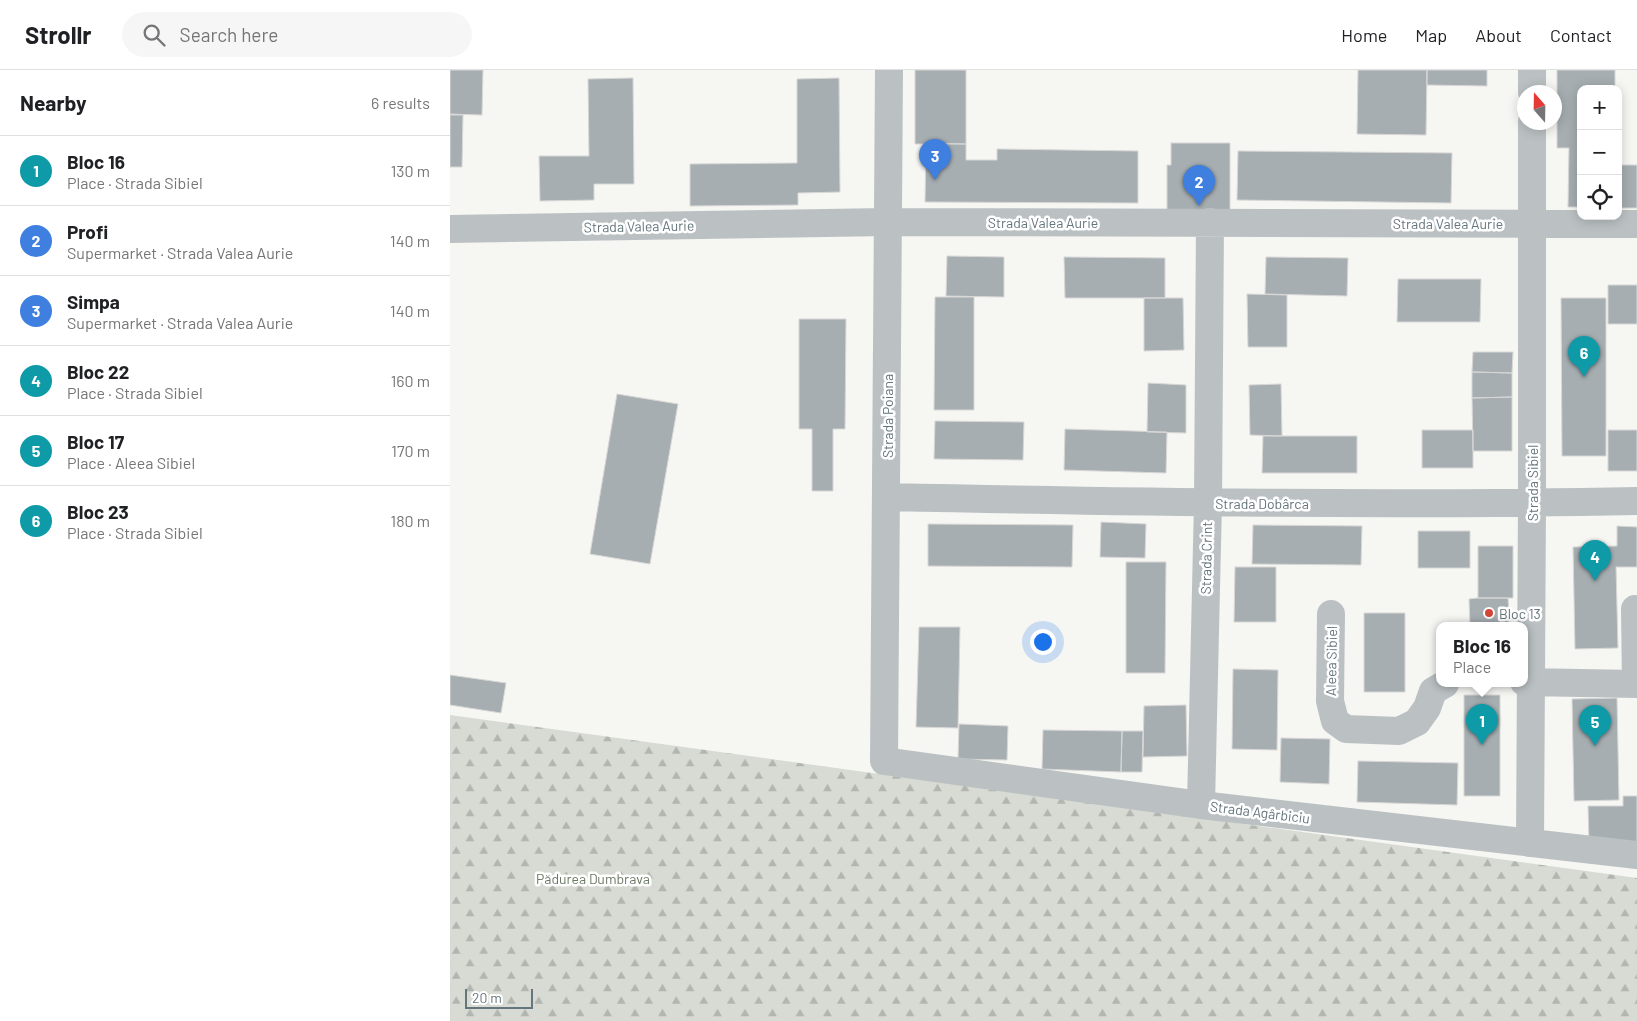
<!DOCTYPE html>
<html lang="en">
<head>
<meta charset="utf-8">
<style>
  :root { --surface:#fff; --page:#f6f6f6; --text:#202124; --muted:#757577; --line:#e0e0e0; --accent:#0b8043 }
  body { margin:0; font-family:Barlow,sans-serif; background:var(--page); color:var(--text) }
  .controls { position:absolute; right:15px; top:15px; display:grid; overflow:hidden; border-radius:10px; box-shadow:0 2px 12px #0003 }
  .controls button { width:45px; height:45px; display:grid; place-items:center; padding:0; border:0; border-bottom:1px solid var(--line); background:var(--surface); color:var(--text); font:25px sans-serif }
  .compass { position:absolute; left:1067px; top:15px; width:45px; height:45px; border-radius:50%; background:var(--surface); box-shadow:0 2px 12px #0003; rotate:340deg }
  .scale { position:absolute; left:15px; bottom:12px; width:68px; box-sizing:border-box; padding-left:5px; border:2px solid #64757b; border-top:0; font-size:14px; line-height:18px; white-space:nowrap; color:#64757b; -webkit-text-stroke:4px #fff; paint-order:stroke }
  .you { position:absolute; left:592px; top:571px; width:18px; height:18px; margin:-12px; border:4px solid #fff; border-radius:50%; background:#1a73e8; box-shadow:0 0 0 8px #1a73e833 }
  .badge { display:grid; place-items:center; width:32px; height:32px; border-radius:50%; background:var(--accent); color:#fff; font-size:16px; font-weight:700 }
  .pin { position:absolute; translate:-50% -41px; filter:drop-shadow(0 1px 2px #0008) }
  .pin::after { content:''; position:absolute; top:26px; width:18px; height:15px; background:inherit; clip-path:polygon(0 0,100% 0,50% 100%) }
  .popup { position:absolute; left:986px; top:552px; width:92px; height:65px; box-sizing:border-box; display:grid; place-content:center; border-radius:10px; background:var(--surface); filter:drop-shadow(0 1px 4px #0005); font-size:16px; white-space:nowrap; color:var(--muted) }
  .popup b { font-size:19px; color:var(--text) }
  .popup::after { content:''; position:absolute; left:50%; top:100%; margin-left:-10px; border:10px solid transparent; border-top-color:var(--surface) }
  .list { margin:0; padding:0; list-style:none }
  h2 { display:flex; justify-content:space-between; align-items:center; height:65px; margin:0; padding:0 20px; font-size:21px }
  h2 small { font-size:16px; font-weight:400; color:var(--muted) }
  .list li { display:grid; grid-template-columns:32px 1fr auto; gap:15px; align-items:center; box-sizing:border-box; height:70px; padding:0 20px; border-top:1px solid var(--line) }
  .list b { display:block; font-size:19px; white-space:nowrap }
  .list p { margin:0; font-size:16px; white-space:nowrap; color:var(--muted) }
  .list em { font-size:16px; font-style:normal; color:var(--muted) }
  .icon { flex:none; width:28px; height:28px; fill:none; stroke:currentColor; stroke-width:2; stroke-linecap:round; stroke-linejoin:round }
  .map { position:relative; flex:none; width:1187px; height:951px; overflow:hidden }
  header { display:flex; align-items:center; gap:30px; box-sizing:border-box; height:70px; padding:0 25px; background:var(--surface); border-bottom:1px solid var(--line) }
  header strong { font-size:24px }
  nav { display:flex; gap:28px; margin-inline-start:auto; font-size:18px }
  .search { width:350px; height:45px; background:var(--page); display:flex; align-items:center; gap:12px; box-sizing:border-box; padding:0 18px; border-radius:28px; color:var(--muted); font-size:19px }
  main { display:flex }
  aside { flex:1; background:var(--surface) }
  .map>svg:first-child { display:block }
  .forest { fill:url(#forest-firs) }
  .building { fill:#a6aeb2; stroke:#d8d7d6 }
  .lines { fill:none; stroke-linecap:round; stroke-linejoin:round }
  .minor { stroke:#bbc1c3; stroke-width:28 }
  .poi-dot { fill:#d24638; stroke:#fff; stroke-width:2 }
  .labels { text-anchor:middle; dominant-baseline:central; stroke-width:5; stroke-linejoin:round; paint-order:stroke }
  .street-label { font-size:14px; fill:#64757b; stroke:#fff }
  .poi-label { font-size:14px; fill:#64757b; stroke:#fff; text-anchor:start }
  .park-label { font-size:14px; fill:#6d7966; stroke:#fff }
</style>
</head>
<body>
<header>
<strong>Strollr</strong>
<div class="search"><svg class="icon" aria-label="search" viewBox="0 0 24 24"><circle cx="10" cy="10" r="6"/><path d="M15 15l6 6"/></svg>Search here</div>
<nav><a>Home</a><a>Map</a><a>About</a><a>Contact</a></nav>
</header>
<main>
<aside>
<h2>Nearby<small>6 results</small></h2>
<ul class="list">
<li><span class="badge" style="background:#0f9aa8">1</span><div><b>Bloc 16</b><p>Place · Strada Sibiel</p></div><em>130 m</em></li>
<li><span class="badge" style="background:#3f7fe0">2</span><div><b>Profi</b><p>Supermarket · Strada Valea Aurie</p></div><em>140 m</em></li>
<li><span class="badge" style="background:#3f7fe0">3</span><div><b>Simpa</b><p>Supermarket · Strada Valea Aurie</p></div><em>140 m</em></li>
<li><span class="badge" style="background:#0f9aa8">4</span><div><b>Bloc 22</b><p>Place · Strada Sibiel</p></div><em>160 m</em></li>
<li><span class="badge" style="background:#0f9aa8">5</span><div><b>Bloc 17</b><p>Place · Aleea Sibiel</p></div><em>170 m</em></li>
<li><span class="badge" style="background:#0f9aa8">6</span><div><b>Bloc 23</b><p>Place · Strada Sibiel</p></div><em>180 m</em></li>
</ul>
</aside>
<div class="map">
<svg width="1187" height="951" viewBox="0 0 1187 951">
  <defs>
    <pattern id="forest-firs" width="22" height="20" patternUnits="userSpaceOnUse" patternTransform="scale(1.25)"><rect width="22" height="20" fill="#d7dbd3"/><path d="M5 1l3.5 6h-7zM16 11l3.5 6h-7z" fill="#b2b6b0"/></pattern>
  </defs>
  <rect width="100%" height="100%" fill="#f6f6f3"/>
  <!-- forest -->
  <path class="forest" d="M0 645 1187 808V951H0Z"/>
  <!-- building -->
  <path class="building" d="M0 0H33L32 45 0 44Z
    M465 0H516V74H465Z
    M908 0H977L976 65 907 64Z
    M977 0H1037V16L977 15Z
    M1107 0H1165V19H1131V137H1118L1119 78H1107Z
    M183 8 184 114H144V130L90 131 89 86H139L138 9Z
    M389 8 390 122 348 123V135L240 136V94L347 93V9Z
    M0 45H13L12 97H0Z
    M476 73 516 74V90H547V79L688 81V133L475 132Z
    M721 73H780V141H717V95H721Z
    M788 81 1002 83 1001 133 787 130Z
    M1168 95H1187V138H1168Z
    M497 186 554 187V227L496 226Z
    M614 187 715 188V228H615Z
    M816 187 898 188 897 226 815 224Z
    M948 209H1031L1030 252H947Z
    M1158 215H1187V254H1158Z
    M797 224 837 225V277H798Z
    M485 227H524V340H484Z
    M694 228H733L734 280 694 281Z
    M1111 228H1156V386H1112Z
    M349 249H396L395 359H383V421H362V359H349Z
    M1023 282H1063L1062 303 1022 302Z
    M1022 302 1062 303V327L1022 328Z
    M698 313 736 315V363L697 362Z
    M831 314 832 366 800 365 799 315Z
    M167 324 228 334 200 494 140 484Z
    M1062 327V381H1023L1022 328Z
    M485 351 574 352 573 390 484 389Z
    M615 359 717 362 716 403 614 400Z
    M972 360H1023V398H972Z
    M1158 360H1187V401H1158Z
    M813 366H907V403H812Z
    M651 452 696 454 695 488 650 487Z
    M478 454 623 455 622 497 478 496Z
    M803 455 912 456 911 495 802 494Z
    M1167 456 1187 457V497H1166L1168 578 1125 579 1123 477 1167 476Z
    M968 461H1020V498H968Z
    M1028 476H1063V528H1028Z
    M676 492H716L715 603H676Z
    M785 497H826V552H784Z
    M1028 528H1058L1060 556H1020L1019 529Z
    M914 543H955V622H914Z
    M469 557H510L508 658 466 657Z
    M783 599 828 600 827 680 782 679Z
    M0 605 56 613 51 643 0 635Z
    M1014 625H1050V726H1014Z
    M1167 628 1169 730 1124 731 1122 629Z
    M736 635 737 686 693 687 694 636Z
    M509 654 558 656 557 690 508 689Z
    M593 660 672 661 671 702 592 699Z
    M672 661H693L692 702H671Z
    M831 668 880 669 879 714 830 712Z
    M908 691 1008 693 1007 735 907 732Z
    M1173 726H1187V774H1139L1138 736H1173Z"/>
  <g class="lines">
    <!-- minor -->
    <path class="minor" d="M439 0 434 691 751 735 1187 785
      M1082 22V0
      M0 159 438 152 1187 154
      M436 427C686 432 937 436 1187 431
      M1185 539 1186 614
      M881 544 880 631 885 651 896 659 949 661 967 652 977 638 983 621 995 614
      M1074 612 1187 614
      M751 735 758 432 760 152
      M1080 773 1082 434V52"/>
  </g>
  <!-- markers -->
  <circle class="poi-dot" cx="1039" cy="543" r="5"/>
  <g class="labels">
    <!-- street labels -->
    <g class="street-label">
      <text x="593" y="152">Strada Valea Aurie</text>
      <text x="998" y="153">Strada Valea Aurie</text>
      <text transform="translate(189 156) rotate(-1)">Strada Valea Aurie</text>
      <text transform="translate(437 346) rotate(-90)">Strada Poiana</text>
      <text transform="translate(1082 413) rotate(-90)">Strada Sibiel</text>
      <text x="812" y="433">Strada Dobârca</text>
      <text transform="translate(756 488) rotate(-89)">Strada Crint</text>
      <text transform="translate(881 591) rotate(-89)">Aleea Sibiel</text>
      <text transform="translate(810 742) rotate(7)">Strada Agârbiciu</text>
    </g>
    <!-- poi labels -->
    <g class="poi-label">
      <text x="1049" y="543">Bloc 13</text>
    </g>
    <!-- park labels -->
    <g class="park-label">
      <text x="143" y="808">Pădurea Dumbrava</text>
    </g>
  </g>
</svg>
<div class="controls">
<button>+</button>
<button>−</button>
<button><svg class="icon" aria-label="locate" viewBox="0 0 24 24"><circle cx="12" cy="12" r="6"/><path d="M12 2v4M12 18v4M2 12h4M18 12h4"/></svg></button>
</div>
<svg class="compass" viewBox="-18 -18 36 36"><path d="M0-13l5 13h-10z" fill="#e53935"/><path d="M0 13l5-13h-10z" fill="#757577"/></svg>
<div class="scale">20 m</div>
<div class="you"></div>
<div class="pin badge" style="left:1032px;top:675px;background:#0f9aa8">1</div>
<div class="popup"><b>Bloc 16</b>Place</div>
<div class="pin badge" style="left:749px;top:136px;background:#3f7fe0">2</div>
<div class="pin badge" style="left:485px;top:110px;background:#3f7fe0">3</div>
<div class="pin badge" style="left:1145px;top:511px;background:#0f9aa8">4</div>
<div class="pin badge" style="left:1145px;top:676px;background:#0f9aa8">5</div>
<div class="pin badge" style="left:1134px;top:307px;background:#0f9aa8">6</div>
</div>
</main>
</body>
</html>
